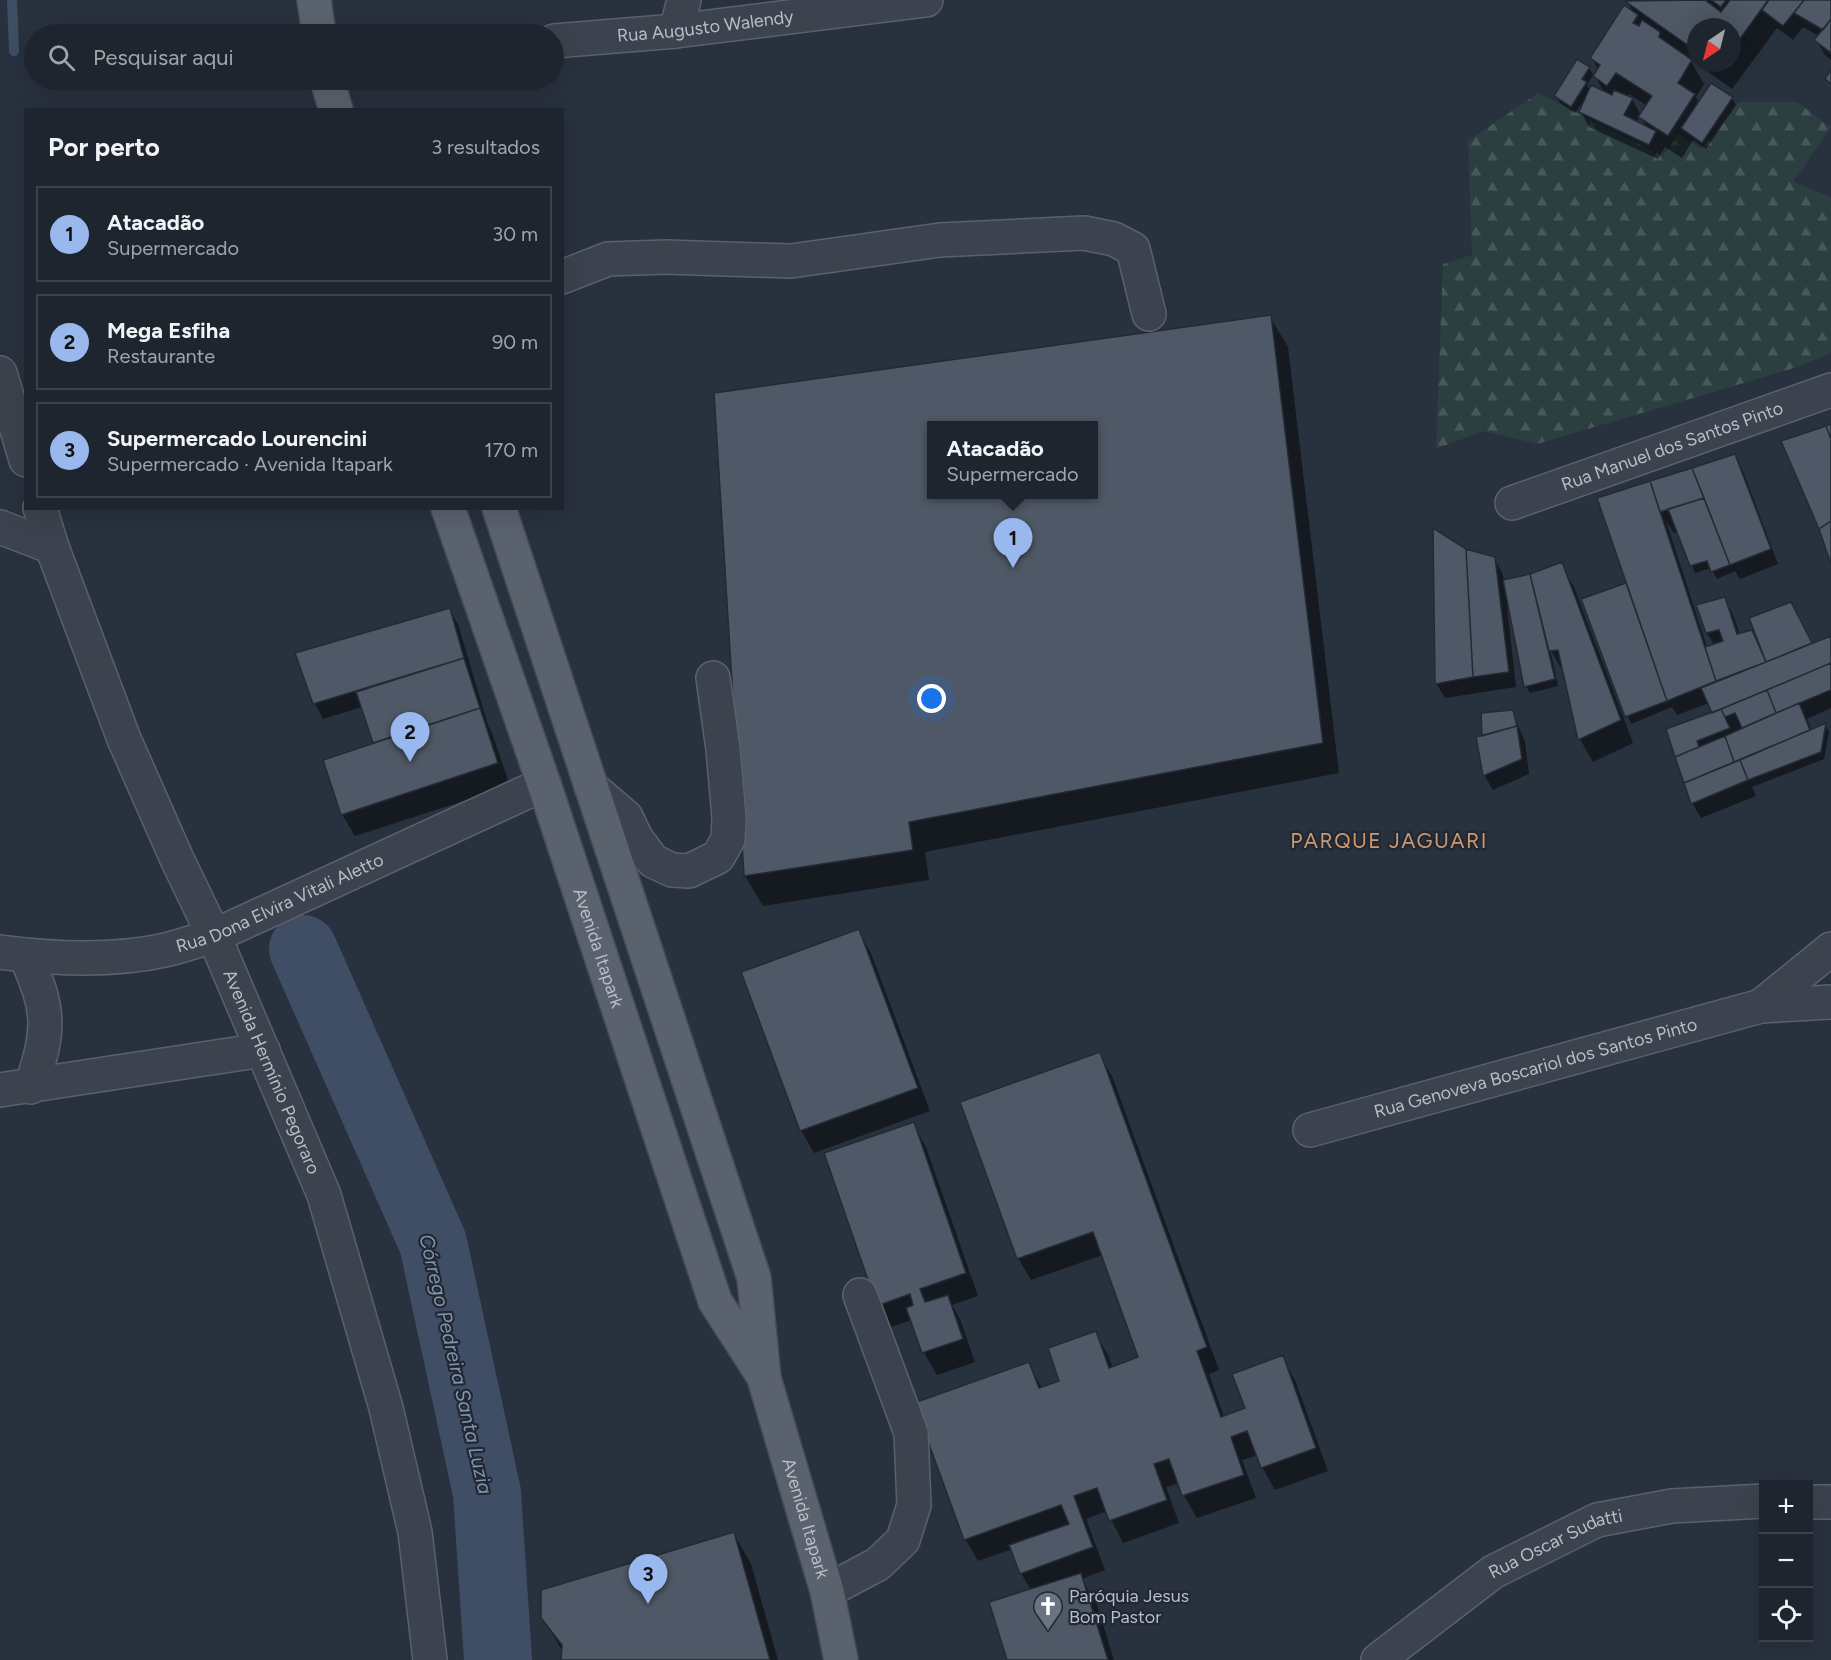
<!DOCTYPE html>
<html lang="pt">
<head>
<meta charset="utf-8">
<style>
  :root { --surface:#1e252e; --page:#262d36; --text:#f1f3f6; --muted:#a1a5aa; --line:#3c424a; --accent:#98b8ee }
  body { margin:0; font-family:Figtree,sans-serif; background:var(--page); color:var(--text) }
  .controls { position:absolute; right:18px; bottom:18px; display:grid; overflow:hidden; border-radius:0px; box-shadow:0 6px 24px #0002 }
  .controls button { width:54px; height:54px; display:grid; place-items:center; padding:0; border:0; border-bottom:2px solid var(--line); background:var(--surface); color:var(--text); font:30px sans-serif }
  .compass { position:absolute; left:1687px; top:18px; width:54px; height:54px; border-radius:50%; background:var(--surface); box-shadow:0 6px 24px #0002; rotate:215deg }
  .you { position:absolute; left:932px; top:699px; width:21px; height:21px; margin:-15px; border:4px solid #fff; border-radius:50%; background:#1a73e8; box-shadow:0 0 0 9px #1a73e833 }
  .badge { display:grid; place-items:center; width:39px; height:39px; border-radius:50%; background:var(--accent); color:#111; font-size:20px; font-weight:700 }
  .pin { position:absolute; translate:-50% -50px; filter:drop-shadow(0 2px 3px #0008) }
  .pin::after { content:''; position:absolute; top:32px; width:21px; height:18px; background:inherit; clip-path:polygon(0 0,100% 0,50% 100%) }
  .popup { position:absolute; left:927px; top:421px; width:171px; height:78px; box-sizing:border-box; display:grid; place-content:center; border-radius:0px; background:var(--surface); filter:drop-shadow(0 2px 4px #0005); font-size:20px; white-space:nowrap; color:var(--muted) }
  .popup b { font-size:22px; color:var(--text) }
  .popup::after { content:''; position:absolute; left:50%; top:100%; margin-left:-12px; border:12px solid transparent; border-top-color:var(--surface) }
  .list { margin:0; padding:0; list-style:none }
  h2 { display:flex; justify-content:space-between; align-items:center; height:78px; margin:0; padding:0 24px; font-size:26px }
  h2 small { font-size:20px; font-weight:400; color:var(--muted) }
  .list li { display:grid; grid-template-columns:39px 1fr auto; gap:18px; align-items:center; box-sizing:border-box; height:96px; margin:0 12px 12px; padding:0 12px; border:2px solid var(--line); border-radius:0px }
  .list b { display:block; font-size:22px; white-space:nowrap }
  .list p { margin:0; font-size:20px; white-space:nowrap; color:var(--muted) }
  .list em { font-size:20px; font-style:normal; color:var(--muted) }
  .icon { flex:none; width:33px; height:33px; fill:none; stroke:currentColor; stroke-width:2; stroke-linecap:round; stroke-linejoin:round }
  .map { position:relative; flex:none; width:1831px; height:1660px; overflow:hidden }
  .search { position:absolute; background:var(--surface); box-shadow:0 6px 24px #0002; left:24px; top:24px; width:540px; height:66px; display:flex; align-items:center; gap:15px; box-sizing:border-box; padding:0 21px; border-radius:33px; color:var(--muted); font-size:22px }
  .panel { position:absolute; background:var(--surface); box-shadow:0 6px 24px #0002; left:24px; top:108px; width:540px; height:402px; border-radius:0px }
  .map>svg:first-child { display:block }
  .forest { fill:url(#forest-firs) }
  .shadow { fill:#0007; fill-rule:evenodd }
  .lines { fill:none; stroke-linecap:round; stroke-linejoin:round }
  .stream { stroke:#404e65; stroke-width:10 }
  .river { stroke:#404e65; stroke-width:68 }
  .building { fill:#4f5866; stroke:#232a35; stroke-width:1.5; fill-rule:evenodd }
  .minor-casing { stroke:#5a616c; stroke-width:36 }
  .major-casing { stroke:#454c57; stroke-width:36 }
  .minor { stroke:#3c434e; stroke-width:33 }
  .major { stroke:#5a626e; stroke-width:33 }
  .labels { text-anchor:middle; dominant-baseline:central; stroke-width:4.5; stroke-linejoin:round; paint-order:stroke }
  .street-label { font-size:18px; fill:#b8bec9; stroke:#212833 }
  .poi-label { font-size:18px; fill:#b8bec9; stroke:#212833; text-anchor:start }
  .water-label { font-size:20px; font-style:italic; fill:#8394ad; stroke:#212833 }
  .quarter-label { font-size:21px; letter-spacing:1.5px; fill:#cb9971; stroke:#212833 }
</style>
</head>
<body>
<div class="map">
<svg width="1831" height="1660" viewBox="0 0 1831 1660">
  <defs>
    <pattern id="forest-firs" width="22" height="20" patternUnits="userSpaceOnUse" patternTransform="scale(1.5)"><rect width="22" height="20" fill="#2b3e40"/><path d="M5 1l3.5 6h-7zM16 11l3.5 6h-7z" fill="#48585a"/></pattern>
  </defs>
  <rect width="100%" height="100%" fill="#28313e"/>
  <!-- forest -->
  <path class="forest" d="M1538 93 1663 156 1679 134 1702 149 1739 102H1797L1831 127 1793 182 1831 197V353L1794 368 1537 444 1483 431 1436 449 1443 264 1472 255 1468 141Z"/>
  <!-- shadow -->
  <path class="shadow" d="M1627 0H1831V60L1825 55 1816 40 1819 36 1803 27 1793 40 1777 28 1732 89 1689 58 1704 84 1696 97 1699 104 1732 98 1736 105 1706 149 1693 140 1682 158 1665 147 1658 159 1589 127 1581 112 1585 101 1584 100 1575 113 1560 103 1556 96 1589 68 1593 75 1587 85 1590 90 1605 94 1595 76 1599 71 1592 58 1634 14ZM1696 27H1732V63H1696ZM1629 94 1647 106 1641 115 1632 99 1627 97ZM1640 116 1647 128 1636 123Z
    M1270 317 1288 347 1339 773 925 852 929 880 763 906 745 876 716 395ZM932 426H1094V494H932Z
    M1735 456 1743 471 1778 564 1740 579 1735 571 1717 579 1711 568 1695 573 1678 532 1674 533 1666 521 1707 647 1714 645 1707 633 1724 599 1733 614 1740 635 1799 619 1812 645 1831 637V708L1807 719 1812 731 1825 725 1829 732 1824 759 1752 787 1756 796 1701 818 1692 803 1676 756 1714 713 1709 703 1677 715 1672 707 1631 724 1583 600 1628 584 1598 499Z
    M1465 550 1494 559 1503 574 1504 581 1529 576 1561 564 1574 587 1633 743 1593 762 1580 739 1564 673 1550 649 1558 686 1530 693 1526 686 1509 605 1507 606 1516 687 1445 698 1436 683Z
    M449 610 458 624 488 725 492 733 510 786 355 836 342 814 375 744 362 707 323 719 315 704 297 654Z
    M1512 711 1525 742 1529 774 1493 790 1484 775 1478 738 1484 736Z
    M858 931 871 953 930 1111 814 1153 801 1130Z
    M1099 1054 1112 1076 1219 1370 1209 1374 1224 1417 1247 1409 1282 1357 1295 1380 1328 1471 1275 1490 1262 1467 1258 1455 1242 1460 1256 1498 1197 1518 1184 1496 1179 1483 1166 1487 1179 1523 1123 1543 1107 1511 1086 1519 1105 1570 1082 1579 1097 1605 1114 1660H1009L1031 1590 1021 1573 1013 1549 978 1561 965 1539 1028 1364 1042 1388 1061 1381 1095 1333 1108 1355 1113 1368 1140 1358 1103 1255 1031 1280 1018 1258Z
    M913 1124 926 1147 978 1296 952 1305 960 1319 975 1362 937 1375 924 1353 912 1320 891 1327 878 1305Z
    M734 1534 751 1564 778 1660H563V1652L542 1617Z"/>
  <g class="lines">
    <!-- stream -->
    <path class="stream" d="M12 0 14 51"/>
    <!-- river -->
    <path class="river" d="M303 949 433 1243 487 1493 498 1660"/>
  </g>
  <!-- building -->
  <path class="building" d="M1705 0 1721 12 1730 0H1768L1732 50V27H1696V51L1625 1Z
    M1711 0H1726L1721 7Z
    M1769 0H1804L1783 26 1762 10Z
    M1804 0H1831V19L1823 30 1794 13Z
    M1624 5 1638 15 1633 23 1639 26 1642 20 1660 32 1659 37 1692 60 1678 83 1695 94 1668 136 1638 117 1652 96 1616 73 1607 86 1593 76 1600 65 1590 58Z
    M1831 19V53L1814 40Z
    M1577 59 1590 67 1582 79 1587 82 1571 107 1554 96Z
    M1831 70V84L1825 79Z
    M1711 83 1733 97 1702 143 1681 128Z
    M1591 85 1612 95 1614 90 1633 98 1624 115 1656 131 1649 145 1579 112Z
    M1271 315 1323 743 909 822 913 850 744 876 714 393ZM932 426H1094V494H932Z
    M1831 424V439L1826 426Z
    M1826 426 1831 439V521L1819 529 1781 441Z
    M1735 454 1771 549 1730 565 1692 468Z
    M1692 468 1704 498 1660 512 1650 481Z
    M1650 481 1716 681 1667 701 1597 498Z
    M1704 498 1730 565 1711 572 1707 561 1690 566 1668 509Z
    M1831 521V564L1819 529Z
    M1433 528 1466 549 1473 677 1435 684Z
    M1466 549 1495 557 1509 672 1473 677Z
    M1562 562 1621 720 1578 740 1558 650 1549 651 1530 574Z
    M1530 574 1555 679 1524 687 1503 580Z
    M1626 583 1667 701 1625 717 1581 599Z
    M1725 597 1737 634 1752 630 1766 662 1716 681 1705 647 1723 641 1719 630 1706 633 1696 605Z
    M1791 602 1812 643 1766 662 1749 618Z
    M450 608 464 658 313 704 295 653Z
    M1831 636V663L1712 713 1701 688Z
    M464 658 480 708 373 743 356 692Z
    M1831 663V690L1776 713 1767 690Z
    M1767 690 1776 713 1742 728 1735 713 1725 717 1721 709Z
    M1799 703 1810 730 1734 762 1725 736Z
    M480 708 498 763 341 815 323 760Z
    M1721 709 1730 728 1697 741 1699 747 1675 757 1666 729Z
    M1513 710 1517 726 1482 736 1481 713Z
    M1826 723 1821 752 1748 780 1740 760Z
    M1517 726 1522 759 1483 776 1476 737Z
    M1725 736 1734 762 1684 783 1675 757Z
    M1740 760 1748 780 1691 804 1684 783Z
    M859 929 918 1088 800 1131 741 972Z
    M1100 1052 1207 1347 1197 1351 1221 1417 1245 1408 1232 1374 1283 1355 1316 1448 1261 1468 1247 1431 1231 1437 1244 1475 1182 1496 1169 1459 1154 1464 1167 1500 1109 1521 1097 1488 1074 1496 1093 1547 1020 1574 1009 1545 1069 1524 1061 1505 964 1540 914 1403 1029 1362 1039 1388 1059 1381 1048 1348 1096 1331 1109 1368 1138 1357 1093 1232 1017 1259 960 1102Z
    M914 1122 966 1273 920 1289 925 1302 948 1295 963 1339 922 1353 906 1308 913 1305 910 1294 877 1306 824 1153Z
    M734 1532 770 1660H561L562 1645 541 1618V1590Z
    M1081 1573 1108 1660H1007L989 1602Z"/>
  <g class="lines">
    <!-- minor casing -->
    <g class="minor-casing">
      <g id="minor">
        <path d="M676 31 684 0"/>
        <path id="s1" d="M554 41 676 31 926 0"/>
        <path d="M562 277 608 259 666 257 791 261 940 240 1084 233 1114 239 1133 249 1149 314"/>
        <path d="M0 373 26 460"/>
        <path id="s2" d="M1512 503 1831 390"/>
        <path id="s3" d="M40 508 52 547 124 739 177 859 214 936 324 1195 386 1408 415 1532 430 1660"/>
        <path d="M0 527 52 547"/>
        <path d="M591 787 626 817 636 838 653 861 672 870 689 871 718 857 728 839 729 818 723 749 713 678"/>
        <path id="s4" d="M0 952C54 959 112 962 165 950 182 946 198 940 214 936L544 784"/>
        <path d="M25 955C51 1010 50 1030 31 1087"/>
        <path d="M1761 1006 1831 949"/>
        <path d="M0 1090 263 1050"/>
        <path id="s5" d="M1310 1130 1761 1006 1831 1002"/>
        <path d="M1808 1502H1831"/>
        <path d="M827 1591 878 1564 903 1540 914 1505 911 1433 860 1295"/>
        <path id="s6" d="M1378 1660 1493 1572 1597 1520 1672 1506 1764 1501"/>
      </g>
    </g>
    <!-- major casing -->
    <g class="major-casing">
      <g id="major">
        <path d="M314 0 319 34"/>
        <path d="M327 80 336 110"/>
        <path id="s7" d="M448 508 544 784 715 1301 762 1374"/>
        <path id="s8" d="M499 508 754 1278 764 1378 827 1591 841 1660"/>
      </g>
    </g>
    <!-- minor -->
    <use href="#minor" class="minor"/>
    <!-- major -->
    <use href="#major" class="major"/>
  </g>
  <!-- icons -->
  <defs>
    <g id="church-pin" transform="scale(1.5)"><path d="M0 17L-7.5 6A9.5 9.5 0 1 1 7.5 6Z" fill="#6b7280" stroke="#212833"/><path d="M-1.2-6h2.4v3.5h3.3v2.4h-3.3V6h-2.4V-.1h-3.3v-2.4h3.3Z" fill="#fff"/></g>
  </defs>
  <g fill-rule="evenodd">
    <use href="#church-pin" x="1048" y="1606"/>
  </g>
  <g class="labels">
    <!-- street labels -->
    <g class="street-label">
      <text stroke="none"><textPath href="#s1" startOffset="152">Rua Augusto Walendy</textPath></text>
      <text stroke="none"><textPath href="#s2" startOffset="170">Rua Manuel dos Santos Pinto</textPath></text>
      <text stroke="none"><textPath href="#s4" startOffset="290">Rua Dona Elvira Vitali Aletto</textPath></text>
      <text stroke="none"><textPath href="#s7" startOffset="465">Avenida Itapark</textPath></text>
      <text stroke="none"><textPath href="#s5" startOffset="234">Rua Genoveva Boscariol dos Santos Pinto</textPath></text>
      <text stroke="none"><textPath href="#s3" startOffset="610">Avenida Hermínio Pegoraro</textPath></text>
      <text stroke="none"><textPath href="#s8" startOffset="1058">Avenida Itapark</textPath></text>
      <text stroke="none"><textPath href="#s6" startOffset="214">Rua Oscar Sudatti</textPath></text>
    </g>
    <!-- poi labels -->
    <g class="poi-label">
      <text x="1069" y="1596">Paróquia Jesus<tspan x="1069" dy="21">Bom Pastor</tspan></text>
    </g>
    <!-- water labels -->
    <g class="water-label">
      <text transform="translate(456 1364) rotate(77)">Córrego Pedreira Santa Luzia</text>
    </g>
    <!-- quarter labels -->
    <g class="quarter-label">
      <text x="1389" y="840">PARQUE JAGUARI</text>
    </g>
  </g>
</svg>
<div class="controls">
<button>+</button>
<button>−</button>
<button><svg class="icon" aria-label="locate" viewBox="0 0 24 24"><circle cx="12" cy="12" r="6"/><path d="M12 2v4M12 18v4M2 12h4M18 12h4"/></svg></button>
</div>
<svg class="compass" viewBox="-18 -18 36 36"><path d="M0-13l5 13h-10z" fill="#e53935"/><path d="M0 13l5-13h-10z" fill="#a1a5aa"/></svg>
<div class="you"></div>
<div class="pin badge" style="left:1013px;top:568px">1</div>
<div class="popup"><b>Atacadão</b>Supermercado</div>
<div class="pin badge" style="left:410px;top:762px">2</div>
<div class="pin badge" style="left:648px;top:1604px">3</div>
<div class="search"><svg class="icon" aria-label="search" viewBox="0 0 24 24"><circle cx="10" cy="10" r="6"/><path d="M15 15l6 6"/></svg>Pesquisar aqui</div>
<section class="panel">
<h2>Por perto<small>3 resultados</small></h2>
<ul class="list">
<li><span class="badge">1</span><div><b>Atacadão</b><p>Supermercado</p></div><em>30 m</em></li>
<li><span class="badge">2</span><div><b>Mega Esfiha</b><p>Restaurante</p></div><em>90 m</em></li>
<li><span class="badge">3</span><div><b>Supermercado Lourencini</b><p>Supermercado · Avenida Itapark</p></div><em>170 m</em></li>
</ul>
</section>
</div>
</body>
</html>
